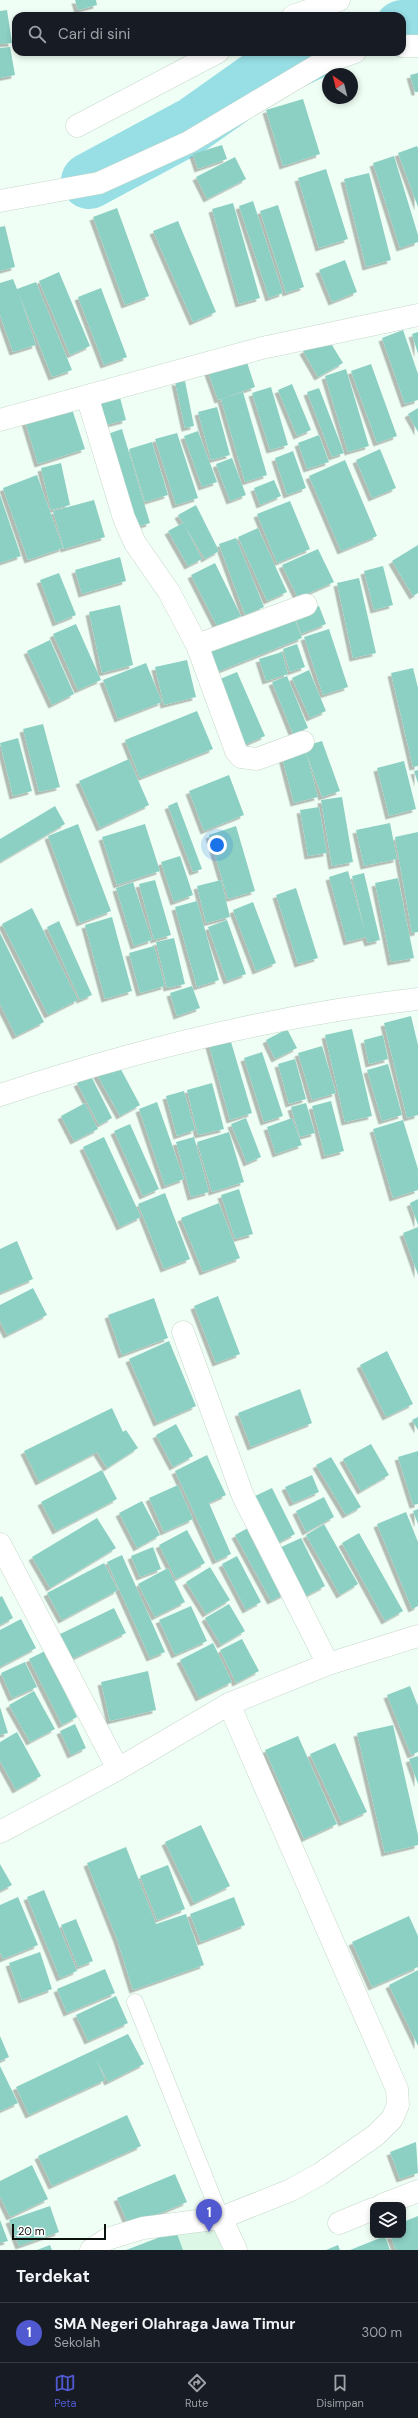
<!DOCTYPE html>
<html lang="id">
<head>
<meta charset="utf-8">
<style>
  :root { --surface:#171b24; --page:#20242c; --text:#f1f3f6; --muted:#9ea1a6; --line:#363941; --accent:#5059cf }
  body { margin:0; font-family:"DM Sans",sans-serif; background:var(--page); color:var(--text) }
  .controls { position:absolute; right:12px; bottom:12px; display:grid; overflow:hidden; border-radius:8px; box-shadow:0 2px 6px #0003 }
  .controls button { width:36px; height:36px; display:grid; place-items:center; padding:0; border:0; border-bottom:1px solid var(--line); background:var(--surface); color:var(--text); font:20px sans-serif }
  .compass { position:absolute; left:322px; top:68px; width:36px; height:36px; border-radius:50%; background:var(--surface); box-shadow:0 2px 6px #0003; rotate:325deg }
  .scale { position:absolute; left:12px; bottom:10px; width:94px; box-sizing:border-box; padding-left:4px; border:2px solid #0b110d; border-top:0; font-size:11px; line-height:14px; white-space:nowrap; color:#0b110d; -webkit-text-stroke:3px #fff; paint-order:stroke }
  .you { position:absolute; left:217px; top:845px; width:14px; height:14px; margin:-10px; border:3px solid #fff; border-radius:50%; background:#1a73e8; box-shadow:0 0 0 6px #1a73e833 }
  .badge { display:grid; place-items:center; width:26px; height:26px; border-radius:50%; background:var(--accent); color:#fff; font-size:13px; font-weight:700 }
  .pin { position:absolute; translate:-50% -33px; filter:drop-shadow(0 1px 2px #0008) }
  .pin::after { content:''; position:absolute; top:21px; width:14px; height:12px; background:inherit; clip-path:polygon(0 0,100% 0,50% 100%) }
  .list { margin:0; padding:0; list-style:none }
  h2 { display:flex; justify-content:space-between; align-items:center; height:52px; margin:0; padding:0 16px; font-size:17px }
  h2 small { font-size:13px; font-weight:400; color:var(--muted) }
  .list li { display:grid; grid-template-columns:26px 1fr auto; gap:12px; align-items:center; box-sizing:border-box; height:60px; padding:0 16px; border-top:1px solid var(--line) }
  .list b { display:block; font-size:15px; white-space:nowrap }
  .list p { margin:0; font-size:13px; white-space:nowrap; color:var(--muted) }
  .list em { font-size:13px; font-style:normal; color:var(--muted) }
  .icon { flex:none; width:22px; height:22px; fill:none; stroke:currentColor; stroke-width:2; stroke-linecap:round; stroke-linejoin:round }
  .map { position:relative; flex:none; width:418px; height:2250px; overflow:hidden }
  .search { position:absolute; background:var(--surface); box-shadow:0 2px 6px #0003; left:12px; right:12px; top:12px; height:44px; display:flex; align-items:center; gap:10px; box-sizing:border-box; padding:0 14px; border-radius:12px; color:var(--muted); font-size:15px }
  .sheet { height:112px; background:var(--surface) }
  nav { display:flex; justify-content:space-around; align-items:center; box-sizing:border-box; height:56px; border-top:1px solid var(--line); background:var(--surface); font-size:11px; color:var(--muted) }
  nav a { display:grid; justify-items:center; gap:2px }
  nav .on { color:var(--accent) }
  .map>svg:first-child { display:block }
  .built { fill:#ddf7e6 }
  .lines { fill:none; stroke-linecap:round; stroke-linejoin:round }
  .river { stroke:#97dee5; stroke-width:56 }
  .building { fill:#8cd0c3; filter:url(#shadow) }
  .lane-casing { stroke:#c5d7cb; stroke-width:17 }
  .street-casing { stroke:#c5d7cb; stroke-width:23 }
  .lane { stroke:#fff; stroke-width:16 }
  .street { stroke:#fff; stroke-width:22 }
</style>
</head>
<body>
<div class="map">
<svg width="418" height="2250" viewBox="0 0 418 2250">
  <defs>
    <filter id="shadow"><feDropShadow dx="-3.5" dy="3.5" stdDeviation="0" flood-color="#0004"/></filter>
  </defs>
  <rect width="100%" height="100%" fill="#f0fff5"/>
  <!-- built -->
  <path class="built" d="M221 2225 230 2250H132L167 2238Z"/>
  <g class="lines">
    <!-- river -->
    <path class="river" d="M402 28H418
      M89 181 193 125 265 74 312 52"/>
  </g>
  <!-- building -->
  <path class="building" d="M75 0H96L97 5 78 10Z
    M7 10 12 43 0 44V11Z
    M10 47 15 75 0 78V48Z
    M418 73V92H415L410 75Z
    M303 99 320 154 283 166 266 110Z
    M222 145 227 159 198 169 193 154Z
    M417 146 418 148V207L398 153Z
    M394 156 418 235V242L400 248 373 163Z
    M235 157 246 179 207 199 196 177Z
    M326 169 348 239 319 248 298 178Z
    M369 173 391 260 366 267 344 179Z
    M253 201 283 293 269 298 239 206Z
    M233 203 260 298 239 304 212 209Z
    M278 205 304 287 286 293 260 211Z
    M117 208 149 296 125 305 93 217Z
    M178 221 216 312 193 322 153 231Z
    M5 226 15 267 0 271V227Z
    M345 260 357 292 332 302 319 270Z
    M59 272 90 346 70 355 39 281Z
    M13 279 17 289 36 282 72 370 52 377 19 294 36 345 13 352 0 315V283Z
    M101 288 127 357 104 365 78 297Z
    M403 330 418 374V400L405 404 382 338Z
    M418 332V354L412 334Z
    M327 337 343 363 318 377 303 351Z
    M245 356 255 387 218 400 207 369Z
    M371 364 397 436 377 443 351 371Z
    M346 369 369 446 348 452 325 376Z
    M185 381 194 426 185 428 175 382Z
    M292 384 311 430 297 436 278 390Z
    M271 387 288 445 270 450 252 393Z
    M319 388 344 453 332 457 307 392Z
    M243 392 267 475 245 482 221 399Z
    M119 394 126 420 102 426 95 400Z
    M71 406 85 449 38 464 25 421Z
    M217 407 230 455 211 460 198 412Z
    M418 408V432L408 414Z
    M122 429 150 523 130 529 102 436Z
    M198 431 217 482 202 487 184 436Z
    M177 433 198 498 176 505 155 439Z
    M319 435 329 462 307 469 298 443Z
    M152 442 168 495 145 502 129 449Z
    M380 449 396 488 372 498 356 460Z
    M293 451 306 488 287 495 275 458Z
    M232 458 246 495 230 501 216 464Z
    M345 460 377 536 341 551 309 476Z
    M61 463 70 505 51 510 41 468Z
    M37 475 63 548 28 560 3 488Z
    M274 480 281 496 260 505 254 488Z
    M0 495 21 556 0 563Z
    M94 500 105 537 64 549 53 511Z
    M290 501 310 549 277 563 257 514Z
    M196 505 219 551 205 559 178 515Z
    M183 523 202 559 188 566 168 531Z
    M258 528 287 592 267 601 238 537Z
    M236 538 264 607 245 615 219 544Z
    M418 545V593L413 596 392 561Z
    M318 549 334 582 298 598 282 565Z
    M120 557 126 581 82 594 75 570Z
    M215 563 241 616 218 628 191 575Z
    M383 566 393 605 374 610 364 571Z
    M59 573 76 615 56 623 40 580Z
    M359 578 376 653 353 658 337 583Z
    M120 605 133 665 102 673 89 612Z
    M319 606 326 624 301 634 295 617Z
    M292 613 302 638 217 672 207 647Z
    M76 624 101 680 78 690 53 634Z
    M329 629 348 687 323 695 304 637Z
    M50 640 74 694 52 705 27 651Z
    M297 644 305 667 290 672 283 649Z
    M282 652 288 674 266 681 259 659Z
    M187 660 196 697 164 705 155 667Z
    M146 663 162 702 118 719 103 680Z
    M413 668 418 688V766L413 767 391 673Z
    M309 670 326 711 310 718 292 678Z
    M237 672 265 736 240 747 213 682Z
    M287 676 308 728 293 734 272 682Z
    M197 711 213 749 140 778 125 740Z
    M43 724 60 787 39 792 23 729Z
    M18 738 32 791 13 796 0 743Z
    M322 741 340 791 322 797 306 752 318 797 294 803 281 753Z
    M129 759 149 805 100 828 79 781Z
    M404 761 416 809 389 816 377 768Z
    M418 770V783L414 771Z
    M229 775 244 815 204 831 189 791Z
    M342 797 353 862 332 866 321 800Z
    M177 802 202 869 193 872 168 806Z
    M55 806 65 824 0 862V839Z
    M319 807 327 853 308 856 300 810Z
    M390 823 397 859 364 866 356 830Z
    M78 824 111 911 80 923 48 836Z
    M145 824 160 871 117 885 102 837Z
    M236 826 255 891 228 899 209 835Z
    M418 832V932L412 933 395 837Z
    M180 856 193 895 174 902 161 862Z
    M348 871 365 932 352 876 364 873 380 940 368 943 366 937 347 942 329 877Z
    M398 878 414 958 391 962 375 883Z
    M155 880 171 935 154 940 139 884Z
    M221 880 230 917 206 923 197 886Z
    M133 882 152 940 134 946 116 888Z
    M296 888 318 958 298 964 276 895Z
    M197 901 219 980 197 987 175 907Z
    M253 902 276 963 256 971 233 910Z
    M32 908 78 1000 48 1015 2 924Z
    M112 917 132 991 105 999 85 925Z
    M227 920 246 974 227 981 208 927Z
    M59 921 92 995 80 1000 47 927Z
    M0 933 44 1022 16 1036 0 1004Z
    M174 938 185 984 167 988 156 942Z
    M154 946 165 986 140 993 129 953Z
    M192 986 200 1008 177 1016 170 993Z
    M411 1016 418 1045V1115L407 1118 384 1023Z
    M287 1029 297 1048 275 1059 266 1040Z
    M352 1029 372 1116 345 1122 325 1035Z
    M229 1035 252 1113 230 1120 208 1041Z
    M383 1035 388 1059 369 1064 364 1040Z
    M322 1046 336 1093 312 1100 298 1053Z
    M262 1052 283 1116 264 1122 244 1058Z
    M295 1059 306 1099 289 1104 278 1064Z
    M117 1062 140 1105 120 1116 96 1073Z
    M388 1064 402 1115 382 1121 367 1070Z
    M91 1076 112 1118 99 1125 77 1083Z
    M212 1083 224 1129 198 1135 187 1090Z
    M184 1091 195 1130 177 1136 166 1096Z
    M331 1101 344 1151 325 1156 312 1106Z
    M157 1102 184 1179 165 1186 139 1109Z
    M85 1103 98 1129 74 1141 61 1116Z
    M306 1103 315 1133 300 1137 291 1107Z
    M246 1118 261 1157 247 1163 231 1124Z
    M292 1118 302 1145 276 1154 267 1127Z
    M403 1120 418 1169V1190L393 1198 373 1129Z
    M130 1124 159 1189 143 1196 114 1131Z
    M229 1132 244 1182 212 1192 197 1142Z
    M104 1137 141 1217 120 1227 83 1147Z
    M194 1137 209 1192 191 1197 176 1142Z
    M239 1189 253 1234 235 1239 221 1195Z
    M165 1193 190 1259 164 1269 138 1204Z
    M418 1199V1225L410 1203Z
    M219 1203 240 1258 203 1272 181 1218Z
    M418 1227V1275L403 1233Z
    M17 1241 33 1279 0 1293V1249Z
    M33 1288 47 1315 7 1335 0 1321V1305Z
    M218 1296 240 1354 216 1363 194 1306Z
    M154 1298 168 1338 122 1355 108 1315Z
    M169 1341 196 1406 157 1423 129 1359Z
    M387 1351 413 1404 386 1417 360 1365Z
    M300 1389 312 1423 251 1447 238 1413Z
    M112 1408 123 1432 126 1430 138 1448 107 1468 97 1452 39 1482 24 1451Z
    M418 1417V1430L412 1420Z
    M176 1424 193 1456 173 1467 156 1435Z
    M371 1444 389 1475 361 1491 343 1459Z
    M418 1451V1504L413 1505 398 1457Z
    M207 1455 226 1495 204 1505 209 1503 231 1554 216 1561 175 1471Z
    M331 1457 361 1507 346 1515 316 1465Z
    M102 1470 117 1499 56 1531 41 1502Z
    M312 1475 319 1492 293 1503 285 1487Z
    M178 1485 193 1519 164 1532 149 1498Z
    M272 1488 295 1534 274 1545 251 1498Z
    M324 1497 334 1517 306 1532 296 1511Z
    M142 1501 160 1535 137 1548 119 1513Z
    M418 1509V1524L413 1511Z
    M406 1512 418 1542V1606L412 1609 377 1524Z
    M97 1518 116 1548 50 1588 32 1557Z
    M324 1524 358 1584 340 1595 306 1535Z
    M248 1528 285 1594 271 1601 235 1535Z
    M187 1530 205 1563 176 1579 159 1545Z
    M359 1533 403 1611 385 1621 342 1543Z
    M301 1538 325 1586 304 1597 279 1548Z
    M153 1547 161 1569 140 1577 131 1556Z
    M122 1555 165 1652 150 1658 107 1562Z
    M237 1556 261 1602 246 1610 222 1564Z
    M104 1563 118 1590 62 1620 47 1593Z
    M210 1567 230 1600 206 1614 186 1582Z
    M168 1568 185 1602 155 1617 138 1584Z
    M2 1596 13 1618 0 1625V1597Z
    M229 1604 245 1631 221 1645 205 1618Z
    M191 1606 207 1641 175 1655 159 1620Z
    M114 1608 126 1633 68 1661 56 1636Z
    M21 1619 36 1648 0 1667V1630Z
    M242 1639 259 1671 236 1683 220 1650Z
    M213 1643 232 1682 199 1698 180 1660Z
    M45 1651 77 1717 62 1725 29 1659Z
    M25 1662 37 1687 12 1698 1 1673Z
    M148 1671 156 1710 110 1721 101 1682Z
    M410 1686 418 1706V1752L411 1755 387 1695Z
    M34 1691 55 1729 30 1742 9 1705Z
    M0 1707 8 1733 0 1735Z
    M75 1724 86 1748 71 1755 60 1731Z
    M393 1725 418 1835V1845L385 1853 357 1733Z
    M17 1732 41 1776 16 1790 0 1761V1742Z
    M298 1736 337 1824 304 1839 265 1750Z
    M335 1743 367 1812 342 1823 310 1754Z
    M418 1756V1784L409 1759Z
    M201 1825 230 1886 194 1903 165 1842Z
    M126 1847 156 1924 186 1914 204 1965 133 1990 117 1939 87 1863Z
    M0 1864 12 1885 0 1891Z
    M168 1865 185 1909 157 1920 140 1876Z
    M44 1890 77 1971 60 1978 27 1897Z
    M18 1897 38 1945 3 1959 0 1952V1905Z
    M234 1897 245 1925 201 1942 190 1914Z
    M409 1916 418 1936V1967L372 1987 352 1942Z
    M76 1919 93 1961 78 1967 61 1925Z
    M40 1952 52 1989 22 2000 9 1963Z
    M105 1969 115 1993 67 2013 57 1989Z
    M418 1970V2046L389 1985Z
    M116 1996 128 2023 88 2041 76 2015Z
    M128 2034 144 2064 108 2082 96 2059 105 2080 29 2115 16 2087Z
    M0 2036 9 2057 0 2061Z
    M0 2066 18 2103 0 2111Z
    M127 2115 141 2146 52 2186 38 2156Z
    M416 2142 418 2173 400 2179 390 2152Z
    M32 2165 48 2199 10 2217 0 2196V2181Z
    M175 2174 187 2202 129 2226 117 2198Z
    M50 2206 59 2232 19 2246 9 2220Z
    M418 2216V2250H396L390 2235H403V2222Z
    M0 2220 8 2241 0 2243Z
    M176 2231 183 2250H126Z
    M385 2236 390 2250H350Z
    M50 2245 52 2250H37Z
    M338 2245 340 2250H326Z"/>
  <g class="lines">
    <!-- lane casing -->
    <g class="lane-casing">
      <path id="lane" d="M135 2002 221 2218"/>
    </g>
    <!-- street casing -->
    <g class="street-casing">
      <path id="street" d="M293 16 339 0
        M402 46H418
        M77 126 218 52
        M0 201 99 183 189 142 320 64 355 52
        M87 396 124 518 135 543 169 592 197 645 236 751 241 757 257 759 303 742
        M0 420 262 348 418 315
        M197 645 306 605
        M0 1095C136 1050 276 1015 418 999
        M183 1332 243 1496 328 1664
        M0 1544 118 1769
        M0 1832 118 1769 229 1704 328 1664 418 1636
        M382 2205 418 2191
        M221 2218 236 2250
        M339 2223 373 2209
        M91 2250 107 2239 143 2228 221 2218 291 2190 320 2174 376 2135 392 2119 398 2105 397 2089 229 1704"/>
    </g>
    <!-- lane -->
    <use href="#lane" class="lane"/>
    <!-- street -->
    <use href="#street" class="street"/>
  </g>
</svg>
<div class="controls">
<button><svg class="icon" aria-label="layers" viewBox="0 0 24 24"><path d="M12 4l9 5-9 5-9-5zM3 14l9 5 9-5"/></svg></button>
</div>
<svg class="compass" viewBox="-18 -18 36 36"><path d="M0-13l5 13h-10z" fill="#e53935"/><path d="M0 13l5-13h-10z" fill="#9ea1a6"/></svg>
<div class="scale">20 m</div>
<div class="you"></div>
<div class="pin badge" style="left:209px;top:2232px">1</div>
<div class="search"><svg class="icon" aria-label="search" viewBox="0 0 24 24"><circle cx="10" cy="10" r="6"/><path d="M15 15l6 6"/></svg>Cari di sini</div>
</div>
<section class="sheet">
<h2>Terdekat<small></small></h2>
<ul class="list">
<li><span class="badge">1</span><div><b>SMA Negeri Olahraga Jawa Timur</b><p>Sekolah</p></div><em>300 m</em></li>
</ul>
</section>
<nav>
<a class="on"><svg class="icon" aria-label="map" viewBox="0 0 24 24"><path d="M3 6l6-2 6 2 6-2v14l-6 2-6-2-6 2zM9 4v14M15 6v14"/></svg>Peta</a>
<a><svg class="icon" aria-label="directions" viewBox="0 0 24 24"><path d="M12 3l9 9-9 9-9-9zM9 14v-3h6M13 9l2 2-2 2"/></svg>Rute</a>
<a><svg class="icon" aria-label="saved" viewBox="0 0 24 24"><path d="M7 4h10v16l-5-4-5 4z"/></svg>Disimpan</a>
</nav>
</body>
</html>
